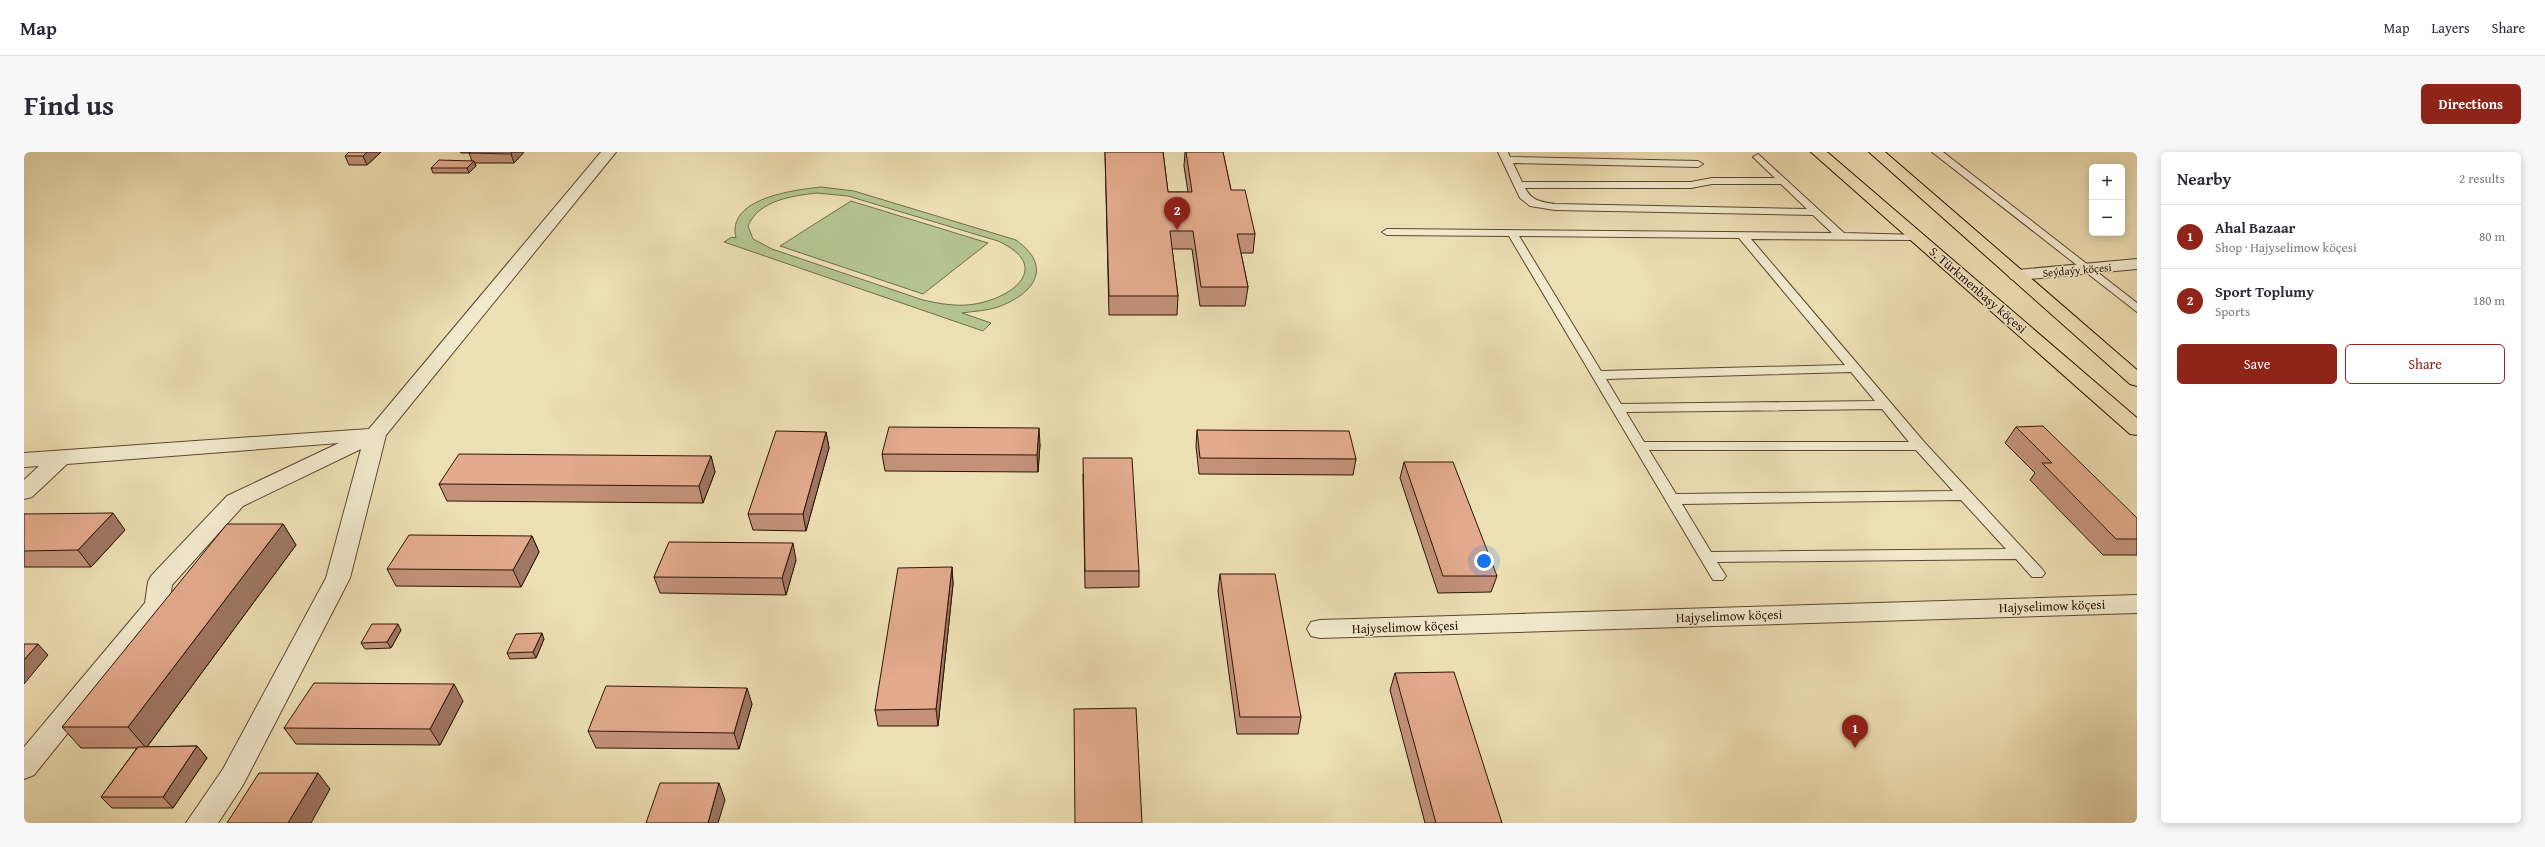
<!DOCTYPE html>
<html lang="en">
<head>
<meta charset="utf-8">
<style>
  :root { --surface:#fff; --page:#f7f7f7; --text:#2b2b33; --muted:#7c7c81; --line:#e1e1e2; --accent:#8f2418 }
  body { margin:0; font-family:"Gentium Book Plus",serif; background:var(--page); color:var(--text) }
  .controls { position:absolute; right:12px; top:12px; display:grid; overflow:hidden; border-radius:6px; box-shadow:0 2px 10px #0003 }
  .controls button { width:36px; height:36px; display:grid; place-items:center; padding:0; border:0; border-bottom:1px solid var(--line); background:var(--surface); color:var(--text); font:20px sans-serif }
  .you { position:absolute; left:1460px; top:409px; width:14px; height:14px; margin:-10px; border:3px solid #fff; border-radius:50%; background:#1a73e8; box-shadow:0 0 0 6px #1a73e833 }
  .badge { display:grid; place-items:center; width:26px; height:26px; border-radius:50%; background:var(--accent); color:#fff; font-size:13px; font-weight:700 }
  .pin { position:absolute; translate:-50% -33px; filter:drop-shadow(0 1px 2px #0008) }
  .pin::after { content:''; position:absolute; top:21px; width:14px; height:12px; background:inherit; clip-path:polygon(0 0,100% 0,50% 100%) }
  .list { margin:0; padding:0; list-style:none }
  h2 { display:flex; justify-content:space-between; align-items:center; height:52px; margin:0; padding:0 16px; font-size:17px }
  h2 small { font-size:13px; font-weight:400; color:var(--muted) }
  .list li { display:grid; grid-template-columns:26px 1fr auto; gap:12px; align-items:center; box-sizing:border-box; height:64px; padding:0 16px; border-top:1px solid var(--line) }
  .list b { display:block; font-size:15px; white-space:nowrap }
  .list p { margin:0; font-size:13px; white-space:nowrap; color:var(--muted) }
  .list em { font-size:13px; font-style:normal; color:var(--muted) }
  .actions { display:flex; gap:8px; padding:12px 16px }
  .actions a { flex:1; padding:9px 0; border:1px solid var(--accent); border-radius:6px; text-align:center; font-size:14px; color:var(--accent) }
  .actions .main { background:var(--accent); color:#fff }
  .map { position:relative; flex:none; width:2113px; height:671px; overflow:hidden; border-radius:6px }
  header { display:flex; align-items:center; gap:24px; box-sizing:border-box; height:56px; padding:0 20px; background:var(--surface); border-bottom:1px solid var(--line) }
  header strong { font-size:19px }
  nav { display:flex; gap:22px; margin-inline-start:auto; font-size:14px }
  .intro { display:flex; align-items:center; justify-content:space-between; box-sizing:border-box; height:96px; padding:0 24px }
  h1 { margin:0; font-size:28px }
  .button { padding:10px 18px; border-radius:6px; background:var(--accent); color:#fff; font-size:14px; font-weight:700 }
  main { display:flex; gap:24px; padding:0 24px }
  aside { flex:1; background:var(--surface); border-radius:6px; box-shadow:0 2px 10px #0003 }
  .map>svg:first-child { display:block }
  .green { fill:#b4c390; stroke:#706c4a; fill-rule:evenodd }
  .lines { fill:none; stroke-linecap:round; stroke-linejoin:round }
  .lane-casing { stroke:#5c472f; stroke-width:2 }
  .street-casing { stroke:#5c472f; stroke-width:2 }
  .highway-casing { stroke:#2c1403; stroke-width:2 }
  .lane { fill:#f3eace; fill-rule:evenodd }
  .street { fill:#f3eace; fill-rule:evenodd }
  .highway { fill:#eddfb4; fill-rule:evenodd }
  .wall { fill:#c39279; stroke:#2c1403 }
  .shaded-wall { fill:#9f7763; stroke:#2c1403 }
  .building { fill:#e3aa8d; stroke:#2c1403 }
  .labels { text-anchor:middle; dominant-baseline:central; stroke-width:3; stroke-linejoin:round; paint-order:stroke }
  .far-street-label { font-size:11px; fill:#2c1403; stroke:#f3eace }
  .street-label { font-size:13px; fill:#2c1403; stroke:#f3eace }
</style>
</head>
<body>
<header>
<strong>Map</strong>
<nav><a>Map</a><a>Layers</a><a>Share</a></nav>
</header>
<div class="intro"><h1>Find us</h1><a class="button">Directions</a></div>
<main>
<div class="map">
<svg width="2113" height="671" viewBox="0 0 2113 671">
  <rect width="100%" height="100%" fill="#eddfb4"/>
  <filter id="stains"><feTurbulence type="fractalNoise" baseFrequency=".005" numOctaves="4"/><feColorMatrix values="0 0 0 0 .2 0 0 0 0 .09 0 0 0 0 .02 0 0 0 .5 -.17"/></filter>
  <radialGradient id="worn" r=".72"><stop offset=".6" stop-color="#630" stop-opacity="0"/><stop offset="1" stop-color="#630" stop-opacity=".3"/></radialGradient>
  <!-- green -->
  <path class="green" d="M797 35 830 39 992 88C1030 115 1010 142 974 155 962 159 950 159 938 161L967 171 959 179 700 90 708 85 712 86C702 46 770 38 797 35ZM793 41 824 44 974 89C1028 114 991 145 951 152 933 155 917 152 899 148L748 97 729 87 724 74C735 48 768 44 793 41Z
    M827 49 964 91 899 142 756 94Z"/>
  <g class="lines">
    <!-- lane casing -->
    <g class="lane-casing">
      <path id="lane" d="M1474 0H1484L1486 5 1674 9 1679 12 1674 15 1489 11 1498 30H1667L1688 26H1751L1729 5 1734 2 1820 81 1896 83V87L1892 88 1727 87 1901 291 2018 417 2021 421 2018 425H2008L1992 407 1693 410 1702 424 1699 428H1689L1485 84 1363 83 1358 80 1363 77 1808 81 1789 63 1531 58 1506 54 1496 46ZM1688 32H1757L1783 57 1531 52C1517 50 1508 49 1501 36H1667ZM1495 84 1715 86 1821 213 1577 219ZM1827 220 1851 249 1597 252 1582 227ZM1858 257 1885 290H1620L1602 260ZM1625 298H1892L1929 339 1652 342ZM1937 348 1982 397 1687 400 1658 352Z
        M1908 0H1919L2113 151V160Z"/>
    </g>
    <!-- street casing -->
    <g class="street-casing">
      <path id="street" d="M577 0H592L362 283 326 426 219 633 194 671H162L199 617 302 426 337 297 219 354 148 433 145 453 142 459 10 623 0 627V595L121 451 124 430 127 424 203 344 315 291 43 312 8 345 0 347V328L15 314 0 315V301L345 277Z
        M2113 107V117L1993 128 1987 127 1984 123 1987 119 1993 118Z
        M2113 443V461L1296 486 1287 484 1283 477 1287 470 1296 468Z"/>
    </g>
    <!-- highway casing -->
    <g class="highway-casing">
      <path id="highway" d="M1787 0H1803L2113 266V283L2106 282Z
        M1845 0H1861L2113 218V234L2106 232Z"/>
    </g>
    <!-- lane -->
    <use href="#lane" class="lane"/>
    <!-- street -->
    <use href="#street" class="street"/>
    <!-- highway -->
    <use href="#highway" class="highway"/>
  </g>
  <!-- wall -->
  <path class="wall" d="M325 0H357L343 13H325L321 4Z
    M436 0H500L490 11H451L452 14 445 21H409L407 16 448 9 445 1H437Z
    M1081 0H1139L1144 40H1164L1160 14 1161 0H1199L1207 38 1231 82 1229 101H1217L1224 135 1221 154H1176L1168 97H1148L1154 144 1153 163H1085Z
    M1992 275 2113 366V403H2079L2006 328 2011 321 1981 291Z
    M1173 278 1332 307 1329 323 1175 322 1172 294Z
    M802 280 805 296 782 379 729 378 724 362Z
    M1016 292 1014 320 861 319 858 302Z
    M687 304 691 320 679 351 423 349 415 332Z
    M1380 310 1473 424 1467 440 1414 441 1376 326Z
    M1059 322 1115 419V435L1061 436Z
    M0 362 101 378 67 415H0Z
    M259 372 272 393 123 595 173 594 183 606 149 656H88L77 645 113 596H57L38 575Z
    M508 384 515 400 497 435 372 434 363 417Z
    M772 408 762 443 636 441 630 425Z
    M928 415 929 432 914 574H854L851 558Z
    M1196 422 1277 565 1274 582H1213L1194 439Z
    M377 478 367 496 341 497 337 491Z
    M520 487 512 506 486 507 483 501Z
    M1371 521 1478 671H1401L1366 538Z
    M439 549 416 593 272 592 260 576Z
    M728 552 715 597 572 596 564 579Z"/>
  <!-- shaded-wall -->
  <path class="shaded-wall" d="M343 0H357L343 13 339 4Z
    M488 0H500L490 11 487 2Z
    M450 9 452 14 445 21 443 16Z
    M1015 276 1016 292 1014 320 1013 303Z
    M802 280 805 296 782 379 779 362Z
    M687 304 691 320 679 351 675 334Z
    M89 361 101 378 67 415 54 398Z
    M259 372 272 393 122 596 104 575Z
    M508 384 515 400 497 435 489 418Z
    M769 391 772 408 762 443 758 426Z
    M928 415 929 432 914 574 912 557Z
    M374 472 377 478 367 496 363 490Z
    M518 481 520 487 512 506 509 500Z
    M14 492 24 503 0 532V508Z
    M430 532 439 549 416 593 406 577Z
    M723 536 728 552 715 597 710 581Z
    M173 594 183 606 149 656 139 645Z
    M294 621 306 637 287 671H264Z
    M695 631 701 648 694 671H684Z"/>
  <!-- building -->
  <path class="building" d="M325 0H343L339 4H321Z
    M447 0H488L487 2 445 1Z
    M1081 0H1139L1144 40H1168L1162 0H1199L1207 38H1221L1231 82H1213L1224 135H1177L1169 79H1146L1154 144H1085Z
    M415 8 450 9 443 16H407Z
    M2019 274 2113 366V387H2092L2018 311H2028L1992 275Z
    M865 275 1015 276 1013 303 858 302Z
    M1173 278 1325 279 1332 307 1176 306Z
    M752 279 802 280 779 362H724Z
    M435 302 687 304 675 334 415 332Z
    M1059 306H1108L1115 419H1061Z
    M1380 310H1429L1473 424H1419Z
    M89 361 54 398 0 399V362Z
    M203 372H259L104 575H38Z
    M385 383 508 384 489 418 363 417Z
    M645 390 769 391 758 426 630 425Z
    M928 415 912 557 851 558 874 416Z
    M1196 422H1251L1277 565H1216Z
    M348 472H374L363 490 337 491Z
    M518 481 509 500 483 501 492 482Z
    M0 492H14L0 508Z
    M1430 520 1478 671H1412L1371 521Z
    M290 531 430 532 406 577 260 576Z
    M582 534 723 536 710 581 564 579Z
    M1112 556 1118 671H1051L1050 557Z
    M173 594 139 645H77L114 595Z
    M235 621H294L264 671H203Z
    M636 631H695L684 671H622Z"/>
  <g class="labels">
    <!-- far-street labels -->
    <g class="far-street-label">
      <text transform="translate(2053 118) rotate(-5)">Seýdaýy köçesi</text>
    </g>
    <!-- street labels -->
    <g class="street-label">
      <text transform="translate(1954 138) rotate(41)">S. Türkmenbaşy köçesi</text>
      <text transform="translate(2028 454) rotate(-2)">Hajyselimow köçesi</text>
      <text transform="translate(1705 464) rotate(-2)">Hajyselimow köçesi</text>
      <text transform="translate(1381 475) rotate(-2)">Hajyselimow köçesi</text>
    </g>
  </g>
  <rect width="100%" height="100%" filter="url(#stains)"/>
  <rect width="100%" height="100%" fill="url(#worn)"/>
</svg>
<div class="controls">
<button>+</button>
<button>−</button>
</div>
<div class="you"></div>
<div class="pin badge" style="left:1831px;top:596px">1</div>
<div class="pin badge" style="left:1153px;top:78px">2</div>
</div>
<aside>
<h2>Nearby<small>2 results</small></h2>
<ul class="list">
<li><span class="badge">1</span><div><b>Ahal Bazaar</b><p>Shop · Hajyselimow köçesi</p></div><em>80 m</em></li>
<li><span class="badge">2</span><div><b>Sport Toplumy</b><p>Sports</p></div><em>180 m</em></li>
</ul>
<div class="actions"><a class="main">Save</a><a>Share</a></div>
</aside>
</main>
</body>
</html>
